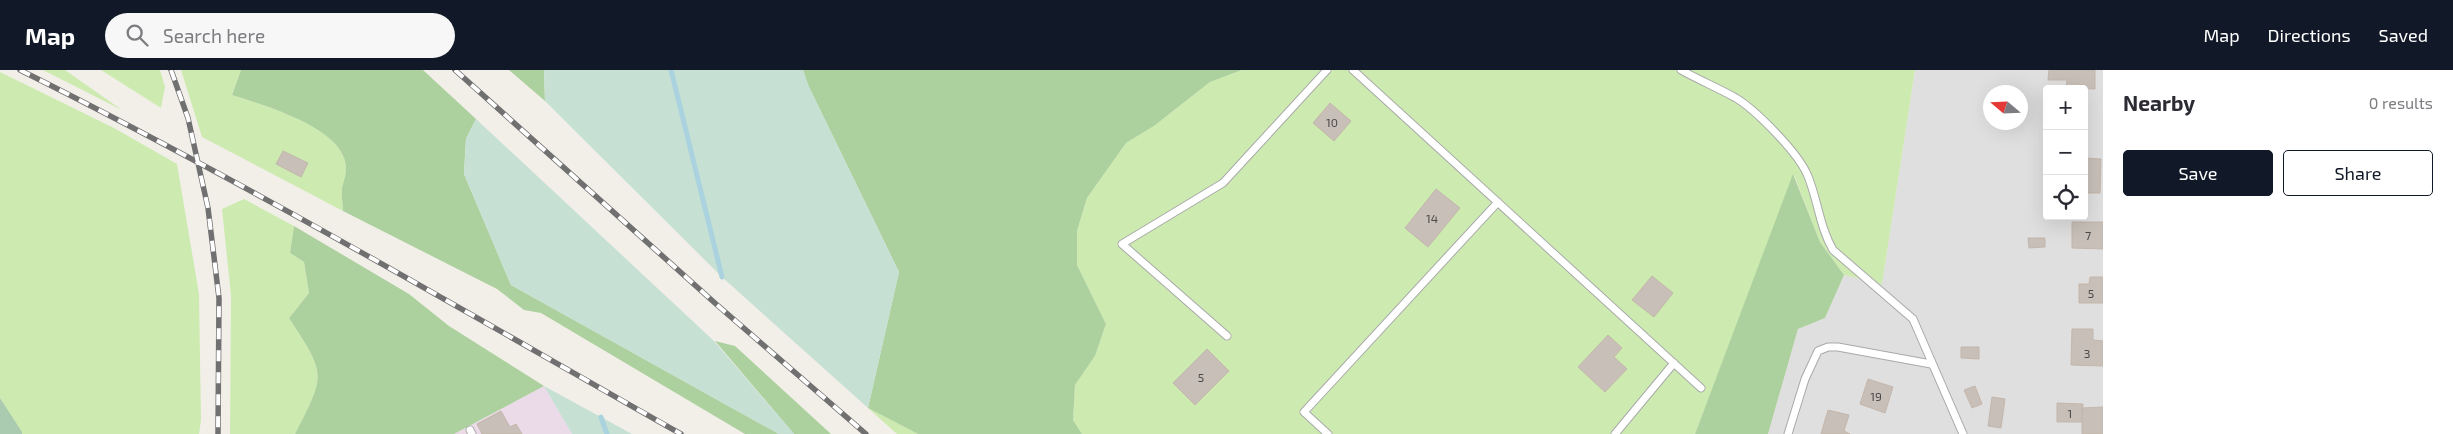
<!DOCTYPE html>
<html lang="en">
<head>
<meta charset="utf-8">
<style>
  :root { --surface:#fff; --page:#f7f7f7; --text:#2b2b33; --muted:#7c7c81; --line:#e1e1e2; --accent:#111827 }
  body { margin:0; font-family:"Exo 2",sans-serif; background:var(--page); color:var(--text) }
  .controls { position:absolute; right:15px; top:15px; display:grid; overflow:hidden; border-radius:5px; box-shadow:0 5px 20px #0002 }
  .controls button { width:45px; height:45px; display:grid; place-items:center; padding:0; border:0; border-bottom:1px solid var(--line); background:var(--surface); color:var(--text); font:25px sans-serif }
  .compass { position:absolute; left:1983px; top:15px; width:45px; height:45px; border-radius:50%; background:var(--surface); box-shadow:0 5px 20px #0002; rotate:289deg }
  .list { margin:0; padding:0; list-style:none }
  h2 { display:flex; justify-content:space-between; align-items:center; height:65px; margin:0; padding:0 20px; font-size:21px }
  h2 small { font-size:16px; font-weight:400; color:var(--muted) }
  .actions { display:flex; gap:10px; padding:15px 20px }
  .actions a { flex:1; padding:11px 0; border:1px solid var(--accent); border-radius:5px; text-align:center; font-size:18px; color:var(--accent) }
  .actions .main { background:var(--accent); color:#fff }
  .icon { flex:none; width:28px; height:28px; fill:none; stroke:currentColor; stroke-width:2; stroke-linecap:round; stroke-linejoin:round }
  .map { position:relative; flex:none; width:2103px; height:364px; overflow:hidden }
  header { display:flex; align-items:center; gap:30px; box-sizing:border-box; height:70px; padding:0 25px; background:var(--accent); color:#fff }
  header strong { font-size:24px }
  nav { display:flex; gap:28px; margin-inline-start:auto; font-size:18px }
  .search { width:350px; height:45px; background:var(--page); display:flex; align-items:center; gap:12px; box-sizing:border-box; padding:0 18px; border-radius:28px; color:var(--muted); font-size:19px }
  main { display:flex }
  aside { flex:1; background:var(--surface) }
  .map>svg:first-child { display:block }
  .residential { fill:#e0dfdf; fill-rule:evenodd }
  .industrial { fill:#ebdbe8 }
  .grass { fill:#cdebb0 }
  .forest { fill:#add19e }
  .wetland { fill:#c6e0d4 }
  .cemetery { fill:#aacbaf }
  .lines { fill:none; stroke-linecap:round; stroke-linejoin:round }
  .stream { stroke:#aad3df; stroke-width:5 }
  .building { fill:#c7bfb8; stroke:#c4b6ab }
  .lane-casing { stroke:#a9a9a9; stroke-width:9 }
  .lane { stroke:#fff; stroke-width:7 }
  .rail-casing { stroke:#707070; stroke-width:5.5 }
  .rail { stroke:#fff; stroke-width:4; stroke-dasharray:11; stroke-linecap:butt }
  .labels { text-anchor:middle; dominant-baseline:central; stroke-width:4; stroke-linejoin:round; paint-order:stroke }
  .number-label { font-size:12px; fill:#4b4948 }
</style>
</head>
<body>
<header>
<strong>Map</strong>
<div class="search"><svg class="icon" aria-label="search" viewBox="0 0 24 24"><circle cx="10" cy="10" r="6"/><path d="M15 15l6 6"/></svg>Search here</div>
<nav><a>Map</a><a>Directions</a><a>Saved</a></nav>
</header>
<main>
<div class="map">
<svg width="2103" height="364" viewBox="0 0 2103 364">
  <rect width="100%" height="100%" fill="#f2efe9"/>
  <!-- residential -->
  <path class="residential" d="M1915 0H2103V364H1768L1798 259 1825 248 1844 205 1882 213ZM2047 19H2084V146H2047ZM1990 22H2020V52H1990Z"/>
  <!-- industrial -->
  <path class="industrial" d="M544 316 572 364H454Z"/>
  <!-- grass -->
  <path class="grass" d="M43 0H65L122 40Z
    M101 0H160L165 17 161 38Z
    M181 0H241L232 25C263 35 332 55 344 88 348 100 345 106 342 118 341 125 343 134 343 141L202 67Z
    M1242 0H1915L1882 214 1844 205 1820 172 1794 105 1695 364H1082L1073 350 1075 315 1095 286 1106 254 1077 195V161L1087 128 1126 73 1154 56 1210 12Z
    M0 2 114 58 177 94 199 224 201 350 199 364H22L0 328Z
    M244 129 294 156 290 183 304 192 309 223 289 248C326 305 326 303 295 364H230L231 226 222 139Z
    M868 338 918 364H897Z"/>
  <!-- forest -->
  <path class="forest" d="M241 0H423L476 49 466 69 464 104 511 215 779 364H745L541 243 524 240 497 219 343 141C343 134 341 125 342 118 345 106 348 100 344 88 332 55 263 35 232 25Z
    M509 0H544L545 31Z
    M803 0H1242L1210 12 1154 56 1126 73 1087 128 1077 161V195L1106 254 1095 286 1075 315 1073 350 1082 364H918L868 338 899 202 808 15Z
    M1793 104 1820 172 1844 205 1825 248 1798 259 1768 364H1695Z
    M294 156 409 224 449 256 544 316 454 364H295C326 303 326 305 289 248L309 223 304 192 290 183Z
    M715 271 735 276 831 364H794Z"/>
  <!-- wetland -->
  <path class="wetland" d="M544 0H803L808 15 899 202 868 338 722 207 545 31Z
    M476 49 714 271 794 364H779L511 215 464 104 466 69Z
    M544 316 632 364H572Z"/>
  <!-- cemetery -->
  <path class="cemetery" d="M0 328 22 362V364H0Z"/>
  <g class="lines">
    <!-- stream -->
    <path class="stream" d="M671 0 722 207
      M601 347 607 364"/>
  </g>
  <!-- building -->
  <path class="building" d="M2049 0H2095V19L2066 18 2067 10H2048Z
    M1330 33 1351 51 1334 71 1313 53Z
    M283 81 308 93 301 107 276 94Z
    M2084 88 2101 89 2100 123H2084Z
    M1436 119 1460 138 1428 177 1405 158Z
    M2072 152H2103V179L2072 178Z
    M2028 168H2045V177L2029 178Z
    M1652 206 1673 223 1654 247 1632 230Z
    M2090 207H2103V233H2079V214H2089Z
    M2072 259H2093V270L2103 271V296L2071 295Z
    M1608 265 1622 278 1614 287 1627 299 1605 322 1578 297Z
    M1961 277H1979V289L1961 288Z
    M1207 279 1229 301 1195 335 1173 313Z
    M1868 309 1893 317 1885 343 1860 334Z
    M1975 316 1982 334 1972 338 1964 320Z
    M1992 327 2005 329 2001 358 1988 356Z
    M2057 333 2083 334 2082 352H2057Z
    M2103 337V364H2082V338Z
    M1828 340 1849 345 1844 361 1850 364H1821Z
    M501 341 510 357 516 354 522 364H482L477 354Z"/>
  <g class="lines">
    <!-- lane casing -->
    <g class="lane-casing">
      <path id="lane" d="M1353 0 1701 318
        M1681 0C1699 10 1718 18 1736 28 1757 41 1797 82 1807 104 1818 129 1819 156 1833 180L1913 249 1963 364
        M1227 266 1122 174 1223 113 1327 0
        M470 360 472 364
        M1328 364 1304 342 1498 132
        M1615 364 1674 293
        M1788 364 1805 309 1818 281 1828 277H1838L1931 294"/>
    </g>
    <!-- lane -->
    <use href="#lane" class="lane"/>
    <!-- rail casing -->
    <g class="rail-casing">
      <path id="rail" d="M20 0C245 112 462 240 681 364
        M171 0 188 48 208 138 219 228 218 364
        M455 0 716 234 866 364"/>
    </g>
    <!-- rail -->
    <use href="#rail" class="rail"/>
  </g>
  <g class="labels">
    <!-- number labels -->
    <g class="number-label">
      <text x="1332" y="52">10</text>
      <text x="1432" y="148">14</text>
      <text x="2088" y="165">7</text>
      <text x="2091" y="223">5</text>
      <text x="2087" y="283">3</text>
      <text x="1201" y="307">5</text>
      <text x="1876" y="326">19</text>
      <text x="2070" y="343">1</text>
    </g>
  </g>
</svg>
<div class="controls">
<button>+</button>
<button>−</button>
<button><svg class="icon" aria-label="locate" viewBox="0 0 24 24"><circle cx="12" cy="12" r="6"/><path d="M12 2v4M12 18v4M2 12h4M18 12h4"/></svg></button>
</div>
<svg class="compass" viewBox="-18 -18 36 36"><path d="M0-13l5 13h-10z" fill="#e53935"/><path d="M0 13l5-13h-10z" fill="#7c7c81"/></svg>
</div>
<aside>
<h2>Nearby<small>0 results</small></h2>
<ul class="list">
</ul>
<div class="actions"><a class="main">Save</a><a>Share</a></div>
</aside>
</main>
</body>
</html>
